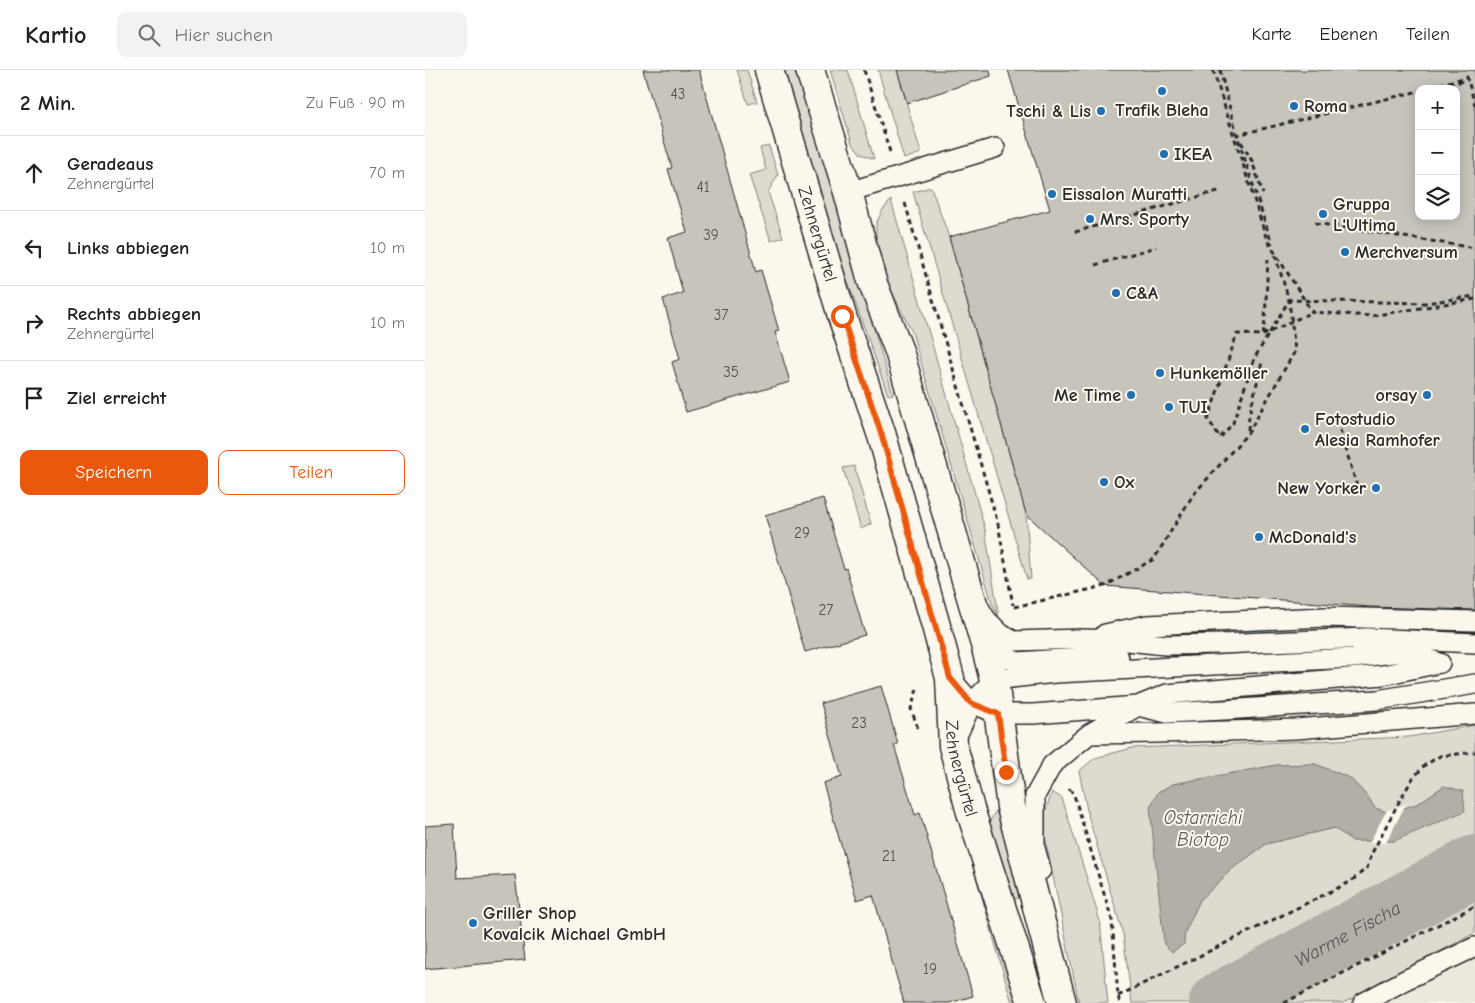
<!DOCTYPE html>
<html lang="de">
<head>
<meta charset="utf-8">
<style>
  :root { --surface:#fff; --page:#f2f2f2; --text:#202124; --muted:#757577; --line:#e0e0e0; --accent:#ea580c }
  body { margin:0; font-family:"Comic Neue",sans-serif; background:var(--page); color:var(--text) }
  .controls { position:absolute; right:15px; top:15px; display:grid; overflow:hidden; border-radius:10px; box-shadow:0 2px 12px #0003 }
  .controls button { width:45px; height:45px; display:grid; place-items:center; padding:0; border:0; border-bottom:1px solid var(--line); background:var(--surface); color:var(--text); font:25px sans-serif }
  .stop { position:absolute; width:15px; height:15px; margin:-11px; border:4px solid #ea580c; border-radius:50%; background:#fff }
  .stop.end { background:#ea580c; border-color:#fff; box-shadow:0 1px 5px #0008 }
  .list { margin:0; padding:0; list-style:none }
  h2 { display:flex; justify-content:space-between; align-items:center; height:65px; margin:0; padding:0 20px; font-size:21px }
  h2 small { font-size:16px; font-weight:400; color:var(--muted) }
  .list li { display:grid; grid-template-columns:32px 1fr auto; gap:15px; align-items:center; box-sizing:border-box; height:75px; padding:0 20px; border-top:1px solid var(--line) }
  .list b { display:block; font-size:19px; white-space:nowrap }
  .list p { margin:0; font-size:16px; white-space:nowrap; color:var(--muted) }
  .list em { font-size:16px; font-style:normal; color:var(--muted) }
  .actions { display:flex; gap:10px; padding:15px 20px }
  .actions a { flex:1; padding:11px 0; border:1px solid var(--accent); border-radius:10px; text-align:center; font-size:18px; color:var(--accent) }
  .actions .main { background:var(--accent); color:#fff }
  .icon { flex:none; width:28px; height:28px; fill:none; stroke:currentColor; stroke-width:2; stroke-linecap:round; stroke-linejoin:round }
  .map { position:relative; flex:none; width:1050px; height:933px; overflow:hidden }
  header { display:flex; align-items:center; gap:30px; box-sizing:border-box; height:70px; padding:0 25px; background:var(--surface); border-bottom:1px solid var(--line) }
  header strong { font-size:24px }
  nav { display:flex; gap:28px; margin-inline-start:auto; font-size:18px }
  .search { width:350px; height:45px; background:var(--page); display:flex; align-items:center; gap:12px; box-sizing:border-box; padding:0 18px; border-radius:10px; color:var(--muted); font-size:19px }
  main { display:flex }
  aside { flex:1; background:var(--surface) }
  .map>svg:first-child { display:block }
  .built { fill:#ebe8de }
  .green { fill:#dddad0; stroke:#84827e; fill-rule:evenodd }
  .water { fill:#b1afa7; stroke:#7b7a75 }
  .pier { fill:#fbf7ec }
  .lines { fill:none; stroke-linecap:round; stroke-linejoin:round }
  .river { stroke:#b1afa7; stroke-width:62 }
  .building { fill:#c7c4bc; stroke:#2b2b2b; fill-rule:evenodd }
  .lane-casing { stroke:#2b2b2b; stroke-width:22 }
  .secondary-casing { stroke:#2b2b2b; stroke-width:31 }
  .path { stroke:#2b2b2b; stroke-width:3; stroke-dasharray:5 4; stroke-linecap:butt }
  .lane { stroke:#fbf7ec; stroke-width:19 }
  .secondary { stroke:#fbf7ec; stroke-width:28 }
  .route { stroke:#ea580c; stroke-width:6 }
  .poi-dot { fill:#1f6fb2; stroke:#fbf7ec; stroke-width:2 }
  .labels { text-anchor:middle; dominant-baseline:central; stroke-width:4; stroke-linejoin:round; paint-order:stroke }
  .number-label { font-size:15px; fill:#52514f }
  .poi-label { font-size:18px; font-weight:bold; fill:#2b2b2b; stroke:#fbf7ec; text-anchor:start }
  .street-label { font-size:18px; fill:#2b2b2b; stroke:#fbf7ec }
  .water-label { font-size:19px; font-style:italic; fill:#5a5956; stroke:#fbf7ec }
</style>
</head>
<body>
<header>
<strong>Kartio</strong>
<div class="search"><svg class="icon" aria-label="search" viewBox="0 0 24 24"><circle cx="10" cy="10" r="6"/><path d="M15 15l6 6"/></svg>Hier suchen</div>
<nav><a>Karte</a><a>Ebenen</a><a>Teilen</a></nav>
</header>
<main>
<aside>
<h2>2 Min.<small>Zu Fuß · 90 m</small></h2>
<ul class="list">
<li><svg class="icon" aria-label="ahead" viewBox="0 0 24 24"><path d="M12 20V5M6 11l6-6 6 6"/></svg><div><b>Geradeaus</b><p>Zehnergürtel</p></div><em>70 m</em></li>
<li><svg class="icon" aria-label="left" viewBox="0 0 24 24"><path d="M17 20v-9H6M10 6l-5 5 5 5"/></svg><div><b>Links abbiegen</b></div><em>10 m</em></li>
<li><svg class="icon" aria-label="right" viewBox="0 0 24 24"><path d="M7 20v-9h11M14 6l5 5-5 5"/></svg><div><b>Rechts abbiegen</b><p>Zehnergürtel</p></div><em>10 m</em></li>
<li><svg class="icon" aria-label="arrive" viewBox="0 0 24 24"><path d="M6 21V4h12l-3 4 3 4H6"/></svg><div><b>Ziel erreicht</b></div></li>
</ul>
<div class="actions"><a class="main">Speichern</a><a>Teilen</a></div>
</aside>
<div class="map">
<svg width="1050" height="933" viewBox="0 0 1050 933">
  <rect width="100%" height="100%" fill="#fbf7ec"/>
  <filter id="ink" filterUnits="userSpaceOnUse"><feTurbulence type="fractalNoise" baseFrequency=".02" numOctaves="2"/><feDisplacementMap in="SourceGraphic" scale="10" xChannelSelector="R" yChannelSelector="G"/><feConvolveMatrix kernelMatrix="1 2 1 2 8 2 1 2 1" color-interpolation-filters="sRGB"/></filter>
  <g filter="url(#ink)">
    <!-- built -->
    <path class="built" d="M1050 863V933H918Z"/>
    <!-- green -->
    <path class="green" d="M312 0H322L332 32 323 34Z
      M356 0H371L403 99 468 324 463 325 400 147Z
      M405 0H423L449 89 436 84 427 73Z
      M453 0H472L496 83 479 89Z
      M344 76 353 105 343 122 358 167 346 171 324 105 341 100 335 78Z
      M506 117 524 167 601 444 606 509H602L488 122Z
      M466 130 560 459 574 548 567 533 487 262 459 206 451 176V154L457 141Z
      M429 396 446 454 436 459 418 398Z
      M1050 655V863L918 933H707L698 864 663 745 654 701 670 688 707 678 984 667ZM890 694 925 708 943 727 950 738 964 743 992 734 1019 716 969 771H928L909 758 841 774 807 799 775 830 760 862 747 882 739 874 733 722 748 714 852 695Z
      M627 722 637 728 675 851 683 933H654L620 767V742Z
      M574 735 594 828 588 829 565 760V751Z
      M550 803 578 886 596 933H587Z"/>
    <!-- water -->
    <path class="water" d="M890 694 925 708 943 727 950 738 964 743 992 734 1019 716 1038 721 1040 741 969 771H928L909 758 841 774 807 799 775 830 760 862 759 874 747 882 739 874 725 737 733 722 748 714 852 695Z"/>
    <!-- pier -->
    <path class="pier" d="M981 734 961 773H944L962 740H964Z"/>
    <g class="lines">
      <!-- river -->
      <path class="river" id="s1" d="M795 933 1050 796"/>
    </g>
    <!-- building -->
    <path class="building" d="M218 0H274L331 202 336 200 354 261 350 262 365 312 261 342 247 292 255 289 238 229 258 223 243 168 262 162 243 99 247 98Z
      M472 0H565L566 6 482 33Z
      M583 0H1050V540L945 537 680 516 601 444 524 167 625 140ZM994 19H1031V146H994Z
      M398 428 419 499 421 498 440 565 380 582 340 445Z
      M456 616 473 674 469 675 490 745 495 743 548 926 524 933H479L448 825 432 830 398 713 417 707 396 633Z
      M29 754 32 808 90 805 100 890 0 899V756Z"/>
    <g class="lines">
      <!-- lane casing -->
      <g class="lane-casing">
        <path id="lane" d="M423 122 570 78
          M554 537 561 549 576 564 589 571 656 569 692 570 741 575 795 574 941 568 1050 573
          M680 564 722 555 900 547 1050 551
          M561 578 592 592 655 588H694
          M525 608 547 633 573 644H608L713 636 742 643 799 640 952 630 1050 614
          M665 664 734 663 871 659 1050 644
          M530 670 547 633 569 610 630 603 928 588 976 582 1012 592
          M616 800 610 778V726L627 695 664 664 713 636 742 624 958 605 1015 593
          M938 933 980 910 1050 877"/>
      </g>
      <!-- secondary casing -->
      <g class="secondary-casing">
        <g id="secondary">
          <path id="s2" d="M344 0 417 246 457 366 511 556 525 608 528 676 545 739 607 933"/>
          <path d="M385 0 423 122 447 211 474 281 561 578 569 610 586 737 637 933"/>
        </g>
      </g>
      <!-- path -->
      <path class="path" d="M439 0 465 82
        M788 0 842 170 887 242 946 246 1050 229
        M795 0 812 65 847 174
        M1015 16 1043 10
        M997 19 1042 7 1050 35
        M813 66 812 65 994 21
        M816 72 827 91 838 124
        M480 133 573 454 588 535
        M890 153 1050 178
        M650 162 797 120
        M850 185 864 230 1000 233 1050 226
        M670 195 731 177
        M838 265 887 242
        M823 360 824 346 837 292
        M915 360 934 423
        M589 537 680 516 729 489 768 425 823 363 870 281 864 230 829 289 808 353 795 368 783 349 812 264 838 265 840 251 843 189
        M492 619 486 639 494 661
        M644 719 649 725 687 850 693 926 695 933
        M693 926 925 812 942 798 948 781 976 728 988 708 1000 695 1015 686 1050 682
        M859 933 1050 836"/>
      <!-- lane -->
      <use href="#lane" class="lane"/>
      <!-- secondary -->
      <use href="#secondary" class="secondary"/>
    </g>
  </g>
  <g class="lines" filter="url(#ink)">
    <!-- route -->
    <path class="route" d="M417 246 457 366 525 608 546 633 573 644 581 702"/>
  </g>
  <!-- markers -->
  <g class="poi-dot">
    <circle cx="737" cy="21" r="5"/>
    <circle cx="869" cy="36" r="5"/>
    <circle cx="676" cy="41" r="5"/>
    <circle cx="739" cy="84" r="5"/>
    <circle cx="627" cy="124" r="5"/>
    <circle cx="898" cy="144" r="5"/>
    <circle cx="665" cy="149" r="5"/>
    <circle cx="920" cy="182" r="5"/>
    <circle cx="691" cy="223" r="5"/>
    <circle cx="735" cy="303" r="5"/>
    <circle cx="706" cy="325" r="5"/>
    <circle cx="1002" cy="325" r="5"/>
    <circle cx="744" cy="337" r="5"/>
    <circle cx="880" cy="359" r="5"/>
    <circle cx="679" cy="412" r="5"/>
    <circle cx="951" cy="418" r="5"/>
    <circle cx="834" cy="467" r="5"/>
    <circle cx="48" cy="853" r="5"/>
  </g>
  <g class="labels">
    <!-- number labels -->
    <g class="number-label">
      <text x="253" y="24">43</text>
      <text x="278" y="117">41</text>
      <text x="286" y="165">39</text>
      <text x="296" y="245">37</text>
      <text x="306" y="302">35</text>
      <text x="377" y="463">29</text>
      <text x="401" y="540">27</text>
      <text x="434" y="653">23</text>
      <text x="464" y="786">21</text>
      <text x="505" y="899">19</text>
    </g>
    <!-- poi labels -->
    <g class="poi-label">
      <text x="879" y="36">Roma</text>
      <text x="737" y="40" text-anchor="middle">Trafik Bleha</text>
      <text x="666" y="41" text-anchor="end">Tschi &amp; Lis</text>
      <text x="749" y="84">IKEA</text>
      <text x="637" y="124">Eissalon Muratti</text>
      <text x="908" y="134">Gruppa<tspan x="908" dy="21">L'Ultima</tspan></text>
      <text x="675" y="149">Mrs. Sporty</text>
      <text x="930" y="182">Merchversum</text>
      <text x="701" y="223">C&amp;A</text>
      <text x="745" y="303">Hunkemöller</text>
      <text x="696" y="325" text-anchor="end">Me Time</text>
      <text x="992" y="325" text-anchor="end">orsay</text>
      <text x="754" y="337">TUI</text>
      <text x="890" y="349">Fotostudio<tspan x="890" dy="21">Alesia Ramhofer</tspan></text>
      <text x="689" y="412">Ox</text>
      <text x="941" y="418" text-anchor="end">New Yorker</text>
      <text x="844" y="467">McDonald's</text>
      <text x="58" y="843">Griller Shop<tspan x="58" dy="21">Kovalcik Michael GmbH</tspan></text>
    </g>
    <!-- street labels -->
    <g class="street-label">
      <text stroke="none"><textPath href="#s2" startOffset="171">Zehnergürtel</textPath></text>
      <text stroke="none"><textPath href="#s2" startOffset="726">Zehnergürtel</textPath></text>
    </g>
    <!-- water labels -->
    <g class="water-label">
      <text x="778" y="748">Ostarrichi<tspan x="778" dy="22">Biotop</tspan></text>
      <text stroke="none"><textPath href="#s1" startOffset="145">Warme Fischa</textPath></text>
    </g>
  </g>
</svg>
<div class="controls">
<button>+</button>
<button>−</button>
<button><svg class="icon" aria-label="layers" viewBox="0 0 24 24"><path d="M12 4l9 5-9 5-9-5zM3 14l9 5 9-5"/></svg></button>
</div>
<div class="stop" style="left:417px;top:246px"></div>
<div class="stop end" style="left:581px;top:702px"></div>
</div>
</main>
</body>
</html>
